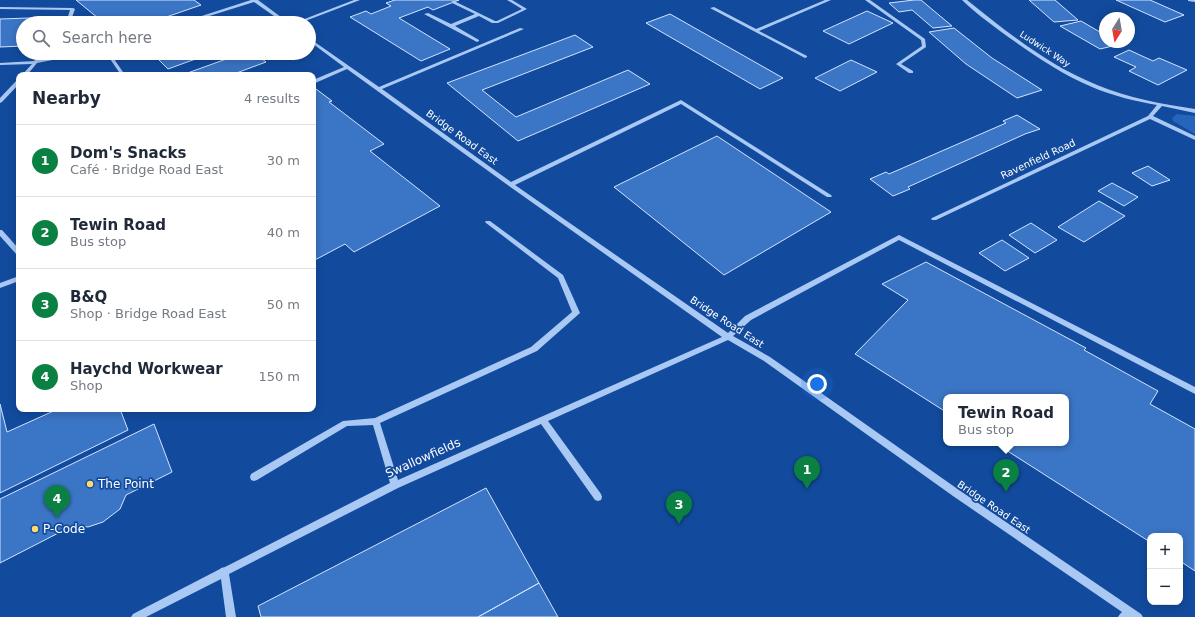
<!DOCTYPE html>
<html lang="en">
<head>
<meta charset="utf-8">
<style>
  :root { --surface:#fff; --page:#f6f6f7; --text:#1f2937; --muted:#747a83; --line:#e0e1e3; --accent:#0b8043 }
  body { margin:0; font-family:"DejaVu Sans",sans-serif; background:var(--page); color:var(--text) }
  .controls { position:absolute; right:12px; bottom:12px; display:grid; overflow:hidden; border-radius:8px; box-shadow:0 2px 10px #0003 }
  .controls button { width:36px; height:36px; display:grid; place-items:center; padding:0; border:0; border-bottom:1px solid var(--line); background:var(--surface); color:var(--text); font:20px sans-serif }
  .compass { position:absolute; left:1099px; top:12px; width:36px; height:36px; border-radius:50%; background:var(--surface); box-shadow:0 2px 10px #0003; rotate:191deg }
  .you { position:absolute; left:817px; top:384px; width:14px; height:14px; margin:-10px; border:3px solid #fff; border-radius:50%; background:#1a73e8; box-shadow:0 0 0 6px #1a73e833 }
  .badge { display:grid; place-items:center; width:26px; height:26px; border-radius:50%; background:var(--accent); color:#fff; font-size:13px; font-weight:700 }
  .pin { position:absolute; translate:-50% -33px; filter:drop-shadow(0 1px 2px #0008) }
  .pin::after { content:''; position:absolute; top:21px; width:14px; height:12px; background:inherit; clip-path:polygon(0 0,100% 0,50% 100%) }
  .popup { position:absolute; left:943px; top:394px; width:126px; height:52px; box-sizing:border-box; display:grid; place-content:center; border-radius:8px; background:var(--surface); filter:drop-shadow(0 1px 3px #0005); font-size:13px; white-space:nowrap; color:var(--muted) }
  .popup b { font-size:15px; color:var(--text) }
  .popup::after { content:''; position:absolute; left:50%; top:100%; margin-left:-8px; border:8px solid transparent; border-top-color:var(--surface) }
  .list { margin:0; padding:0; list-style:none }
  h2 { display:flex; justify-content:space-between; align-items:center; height:52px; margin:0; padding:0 16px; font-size:17px }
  h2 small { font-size:13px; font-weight:400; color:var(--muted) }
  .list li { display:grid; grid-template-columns:26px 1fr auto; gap:12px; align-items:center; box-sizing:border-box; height:72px; padding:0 16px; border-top:1px solid var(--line) }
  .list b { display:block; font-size:15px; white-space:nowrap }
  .list p { margin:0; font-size:13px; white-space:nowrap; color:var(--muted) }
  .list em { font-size:13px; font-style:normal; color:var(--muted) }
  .icon { flex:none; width:22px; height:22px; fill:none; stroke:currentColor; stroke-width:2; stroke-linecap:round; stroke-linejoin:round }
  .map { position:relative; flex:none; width:1195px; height:617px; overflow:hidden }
  .search { position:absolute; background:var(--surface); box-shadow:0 2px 10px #0003; left:16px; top:16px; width:300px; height:44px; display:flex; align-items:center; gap:10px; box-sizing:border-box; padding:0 14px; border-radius:22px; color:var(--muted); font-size:15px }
  .panel { position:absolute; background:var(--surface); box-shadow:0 2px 10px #0003; left:16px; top:72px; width:300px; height:340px; border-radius:8px }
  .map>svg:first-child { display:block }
  .green { fill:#2565bc }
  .building { fill:#3b75c5; stroke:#d2e4fe }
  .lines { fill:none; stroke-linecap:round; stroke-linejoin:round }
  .minor { fill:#a9c9f4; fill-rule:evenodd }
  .poi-dot { fill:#ffd96c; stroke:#124b9e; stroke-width:1.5 }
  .labels { text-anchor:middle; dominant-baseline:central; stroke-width:3.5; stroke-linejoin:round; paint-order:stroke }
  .far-street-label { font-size:9px; fill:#fff; stroke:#124b9e }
  .street-label { font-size:10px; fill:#fff; stroke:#124b9e }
  .near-street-label { font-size:12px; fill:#fff; stroke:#124b9e }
  .near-poi-label { font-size:12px; fill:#fff; stroke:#124b9e; text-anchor:start }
</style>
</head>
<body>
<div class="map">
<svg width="1195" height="617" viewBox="0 0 1195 617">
  <rect width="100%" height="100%" fill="#124b9e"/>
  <!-- green -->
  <path class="green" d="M1177 114 1195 116V134L1173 121 1172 118Z"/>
  <!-- building -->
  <path class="building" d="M76 0H194L201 5 149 23H104Z
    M395 0H459L433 10 428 7 399 18 450 49 421 61 350 17 366 11 371 14 391 6 386 3Z
    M914 0H921L952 26 933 28 912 10 899 12 889 3Z
    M1029 0H1055L1078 20 1054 22Z
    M1116 0H1150L1184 15 1165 22Z
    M867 11 893 23 849 44 823 31Z
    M670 14 783 78 760 89 646 23Z
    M58 17 52 23H23V46L0 47V19Z
    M1081 21 1105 35V42H1117L1121 44 1100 49 1060 26Z
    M954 28 992 58 1042 90 1017 98 966 64 929 32Z
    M575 35 593 47 482 90 516 117 628 70 650 84 518 141 447 83Z
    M1129 50 1153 61 1159 58 1187 70 1158 85 1129 71 1136 67 1114 57Z
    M165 53H212L168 69 155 56Z
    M243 53H255L266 62 231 75H182Z
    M851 60 877 72 840 91 815 78Z
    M316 89 332 101 329 102 384 144 370 151 440 206 354 252 345 244 313 261V90Z
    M1017 115 1040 129 1025 134 908 187 910 189 893 196 870 179 886 172 889 174 1006 123 1003 121Z
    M717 136 831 212 724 275 614 187Z
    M1148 166 1170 180 1152 186 1132 173Z
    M1112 183 1138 197 1124 206 1098 191Z
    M1099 201 1125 216 1084 242 1058 227Z
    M1031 223 1057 240 1035 253 1009 235Z
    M1002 240 1029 258 1005 271 979 253Z
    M926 262 1086 348 1084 350 1158 391 1150 404 1195 429V571L1180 561V536H1150V542L995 443H1066V397H946V412L855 354 908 300 882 284Z
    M0 404 7 432 58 409H120L128 430 0 493Z
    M154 424 172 472 126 495 120 509 103 522 88 527 74 525 0 563V499Z
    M486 488 539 583 478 617H261L258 606Z
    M539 583 558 617H478Z"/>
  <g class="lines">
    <!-- minor -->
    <path class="minor" d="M251 0H258L289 23H284L254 2 187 23H180Z
      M354 0H360L300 23H294Z
      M507 0H512L527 9 498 23H492L479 16 455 26 479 40V41L477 42 424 14 428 13 451 24 475 14 452 3V1H454L495 21H497L522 9Z
      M825 0H831L759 31 807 56V57L805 58 710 8 714 7 756 29Z
      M865 0H870L925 39 926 47 901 64 913 71V73H909L896 64 922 46 921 40Z
      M962 0H967C1007 32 1049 66 1097 85 1128 98 1162 104 1195 109V113L1162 106 1153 116 1195 136V140L1150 119 936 220H932L931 219 932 218 1148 116 1157 105C1135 101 1113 96 1092 87 1059 73 1029 52 1000 31 987 21 973 11 962 0Z
      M1188 0H1195V2L1188 1Z
      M0 7 73 8 75 9 70 23H66L70 10 0 9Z
      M520 28 524 29 382 89 511 182 681 100 831 195 832 196 831 197H827L681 104 515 185 728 333 745 316 899 235 1195 387V394L899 240 751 320 733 336 770 357 959 490 1141 614 1143 617H1118L1120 614 1122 612 953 496 764 361 728 340 548 421 601 494 602 497 601 500 598 501 595 500 541 424 398 488 229 574 236 617H226L221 579 146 617H131L133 614 220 569 221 568 225 567 390 483 373 425 347 426 257 480 254 481 251 480 250 477 251 474 343 421 375 418 531 347 572 312 558 278 486 223 485 222 486 221H490L563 275 580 313 537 351 380 423 398 480 722 337 509 186 347 69 313 84V80L344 67 309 41V38L379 87Z
      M41 53H46L41 60 75 53H85L83 54 37 63 27 75H22L32 64 0 65V63L34 61Z
      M106 53H110L125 75H121Z
      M19 79V84L2 102 0 103V98L17 80Z
      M0 230H2L19 249V255H17L0 236Z
      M19 276V281L0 288V283Z"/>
  </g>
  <!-- markers -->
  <g class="poi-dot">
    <circle cx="90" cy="484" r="4"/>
    <circle cx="35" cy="529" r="4"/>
  </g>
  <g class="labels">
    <!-- far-street labels -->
    <g class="far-street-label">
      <text transform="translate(1045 49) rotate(33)">Ludwick Way</text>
    </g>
    <!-- street labels -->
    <g class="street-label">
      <text transform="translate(462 137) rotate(36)">Bridge Road East</text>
      <text transform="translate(1038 159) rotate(-25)">Ravenfield Road</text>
      <text transform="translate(727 322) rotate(33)">Bridge Road East</text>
      <text transform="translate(994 507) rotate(34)">Bridge Road East</text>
    </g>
    <!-- near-street labels -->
    <g class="near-street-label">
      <text transform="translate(423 458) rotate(-24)">Swallowfields</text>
    </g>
    <!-- near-poi labels -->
    <g class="near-poi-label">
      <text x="98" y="484">The Point</text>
      <text x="43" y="529">P-Code</text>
    </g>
  </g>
</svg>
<div class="controls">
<button>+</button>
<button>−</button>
</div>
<svg class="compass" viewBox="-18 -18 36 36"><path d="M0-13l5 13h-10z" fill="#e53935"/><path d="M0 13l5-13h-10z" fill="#747a83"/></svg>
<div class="you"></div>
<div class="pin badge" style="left:807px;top:489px">1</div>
<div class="pin badge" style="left:1006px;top:492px">2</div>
<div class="popup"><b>Tewin Road</b>Bus stop</div>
<div class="pin badge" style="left:679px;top:524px">3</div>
<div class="pin badge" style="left:57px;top:518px">4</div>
<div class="search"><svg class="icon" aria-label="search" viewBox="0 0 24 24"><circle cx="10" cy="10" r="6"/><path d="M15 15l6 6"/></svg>Search here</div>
<section class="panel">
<h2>Nearby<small>4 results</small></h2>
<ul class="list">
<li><span class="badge">1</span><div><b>Dom's Snacks</b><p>Café · Bridge Road East</p></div><em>30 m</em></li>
<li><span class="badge">2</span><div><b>Tewin Road</b><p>Bus stop</p></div><em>40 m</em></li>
<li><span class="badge">3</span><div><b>B&amp;Q</b><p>Shop · Bridge Road East</p></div><em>50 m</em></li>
<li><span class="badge">4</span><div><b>Haychd Workwear</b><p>Shop</p></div><em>150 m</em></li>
</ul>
</section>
</div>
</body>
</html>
